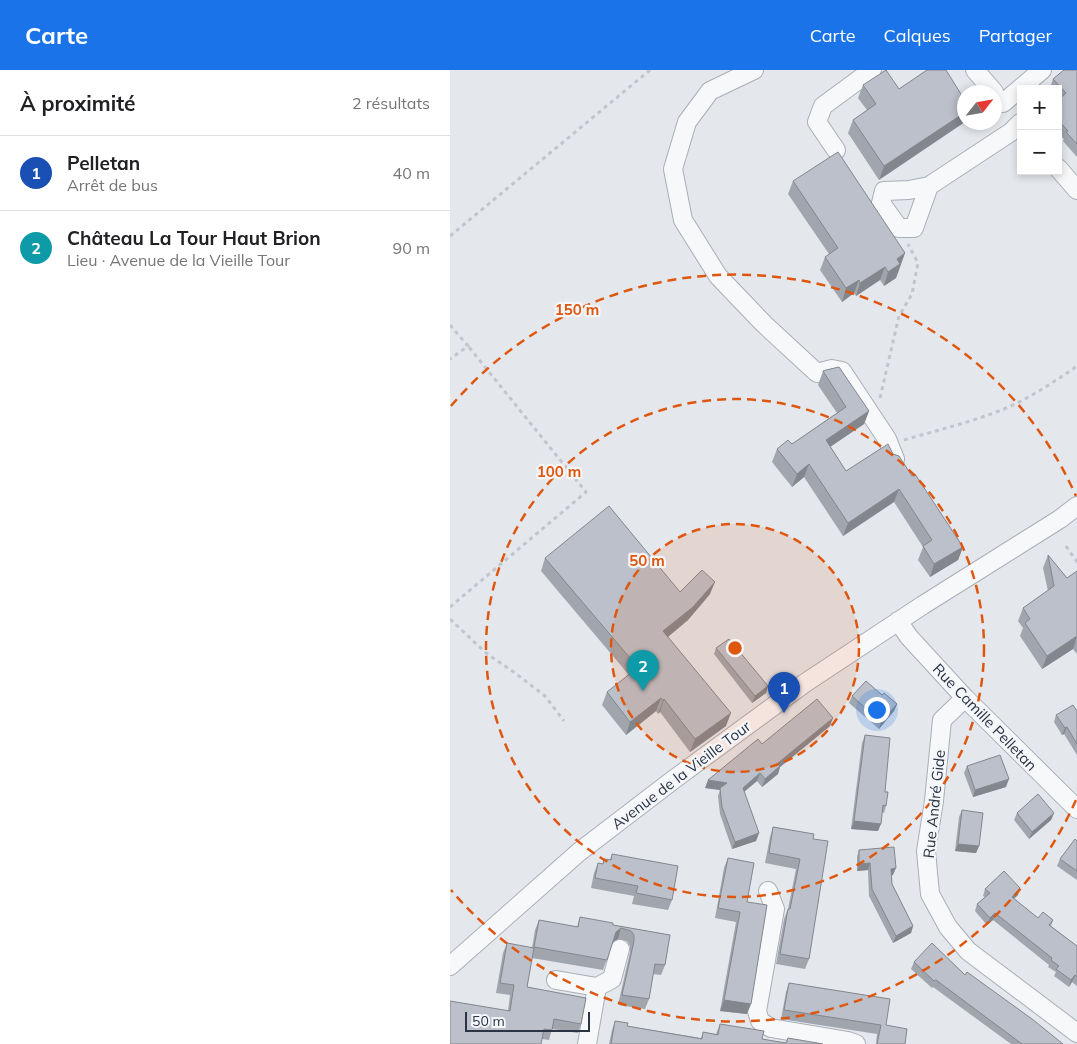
<!DOCTYPE html>
<html lang="fr">
<head>
<meta charset="utf-8">
<style>
  :root { --surface:#fff; --page:#f2f2f2; --text:#202124; --muted:#757577; --line:#e0e0e0; --accent:#1a73e8 }
  body { margin:0; font-family:Mulish,sans-serif; background:var(--page); color:var(--text) }
  .controls { position:absolute; right:15px; top:15px; display:grid; overflow:hidden; border-radius:0px; box-shadow:0 2px 8px #0003 }
  .controls button { width:45px; height:45px; display:grid; place-items:center; padding:0; border:0; border-bottom:1px solid var(--line); background:var(--surface); color:var(--text); font:25px sans-serif }
  .compass { position:absolute; left:507px; top:15px; width:45px; height:45px; border-radius:50%; background:var(--surface); box-shadow:0 2px 8px #0003; rotate:59deg }
  .scale { position:absolute; left:15px; bottom:12px; width:125px; box-sizing:border-box; padding-left:5px; border:2px solid #2b3445; border-top:0; font-size:14px; line-height:18px; white-space:nowrap; color:#2b3445; -webkit-text-stroke:4px #f4f6f9; paint-order:stroke }
  .you { position:absolute; left:426px; top:639px; width:18px; height:18px; margin:-12px; border:4px solid #fff; border-radius:50%; background:#1a73e8; box-shadow:0 0 0 8px #1a73e833 }
  .badge { display:grid; place-items:center; width:32px; height:32px; border-radius:50%; background:var(--accent); color:#fff; font-size:16px; font-weight:700 }
  .pin { position:absolute; translate:-50% -41px; filter:drop-shadow(0 1px 2px #0008) }
  .pin::after { content:''; position:absolute; top:26px; width:18px; height:15px; background:inherit; clip-path:polygon(0 0,100% 0,50% 100%) }
  .list { margin:0; padding:0; list-style:none }
  h2 { display:flex; justify-content:space-between; align-items:center; height:65px; margin:0; padding:0 20px; font-size:21px }
  h2 small { font-size:16px; font-weight:400; color:var(--muted) }
  .list li { display:grid; grid-template-columns:32px 1fr auto; gap:15px; align-items:center; box-sizing:border-box; height:75px; padding:0 20px; border-top:1px solid var(--line) }
  .list b { display:block; font-size:19px; white-space:nowrap }
  .list p { margin:0; font-size:16px; white-space:nowrap; color:var(--muted) }
  .list em { font-size:16px; font-style:normal; color:var(--muted) }
  .map { position:relative; flex:none; width:627px; height:974px; overflow:hidden }
  header { display:flex; align-items:center; gap:30px; box-sizing:border-box; height:70px; padding:0 25px; background:var(--accent); color:#fff }
  header strong { font-size:24px }
  nav { display:flex; gap:28px; margin-inline-start:auto; font-size:18px }
  main { display:flex }
  aside { flex:1; background:var(--surface) }
  .map>svg:first-child { display:block }
  .lines { fill:none; stroke-linecap:round; stroke-linejoin:round }
  .minor-casing { stroke:#a9aeb7; stroke-width:20 }
  .path { stroke:#c2c5cb; stroke-width:3; stroke-dasharray:4 4; stroke-linecap:butt }
  .minor { stroke:#f7f8fa; stroke-width:18 }
  .wall { fill:#a1a5ae }
  .shaded-wall { fill:#83868d }
  .building { fill:#bbc0ca; stroke:#83868d }
  .ring { fill:none; stroke:#df570f; stroke-width:2.5; stroke-dasharray:9 6 }
  .labels { text-anchor:middle; dominant-baseline:central; stroke-width:4.5; stroke-linejoin:round; paint-order:stroke }
  .street-label { font-size:15px; fill:#2b3445; stroke:#f4f6f9 }
  .centre { fill:#df570f; stroke:#f4f6f9; stroke-width:2.5 }
  .ring-label { font-size:15px; text-anchor:middle; font-weight:bold; fill:#df570f; stroke:#f4f6f9; stroke-width:4.5; stroke-linejoin:round; paint-order:stroke }
</style>
</head>
<body>
<header>
<strong>Carte</strong>
<nav><a>Carte</a><a>Calques</a><a>Partager</a></nav>
</header>
<main>
<aside>
<h2>À proximité<small>2 résultats</small></h2>
<ul class="list">
<li><span class="badge" style="background:#1a4fb4">1</span><div><b>Pelletan</b><p>Arrêt de bus</p></div><em>40 m</em></li>
<li><span class="badge" style="background:#0f9aa8">2</span><div><b>Château La Tour Haut Brion</b><p>Lieu · Avenue de la Vieille Tour</p></div><em>90 m</em></li>
</ul>
</aside>
<div class="map">
<svg width="627" height="974" viewBox="0 0 627 974">
  <rect width="100%" height="100%" fill="#e4e7ec"/>
  <g class="lines">
    <!-- minor casing -->
    <g class="minor-casing">
      <path id="minor" d="M304 0 260 21 237 52 223 99 233 150 268 206 314 254 367 303 382 299 392 301 437 369 445 389
        M525 0 544 22
        M553 33 592 0
        M386 80 367 52 373 36 422 0
        M608 98 627 120
        M479 116 464 158H449L431 133 434 121 459 120 479 116 561 62 570 53
        M448 551 459 567 515 628 627 739
        M515 628 492 650 484 731 476 781 480 824 498 857 518 881 627 963
        M318 821 325 839 307 941 310 951 321 958 398 971 406 974
        M0 896 129 782 223 710 355 613 473 535 610 449 627 436
        M106 910 147 917 137 974
        M147 917 162 909 170 879"/>
    </g>
    <!-- path -->
    <path class="path" d="M0 166 200 0
      M0 255 18 276 0 289
      M430 328 449 246 462 224 468 193 458 174
      M454 370C488 360 522 352 554 339 580 328 604 312 627 296
      M616 476 627 492
      M0 537 136 422 18 276
      M0 549 36 583 65 603 95 626 114 651"/>
    <!-- minor -->
    <use href="#minor" class="minor"/>
  </g>
  <!-- wall -->
  <path class="wall" d="M477 0 429 110 398 63 403 50 417 40 408 28 413 15 449 19Z
    M627 0V87L613 71 614 69 608 63V30L609 29 608 28V19L600 18 603 9Z
    M343 111 455 183 446 208 434 216 430 210 406 226 404 223 392 232 370 200 375 187 379 184 338 124Z
    M373 301 419 341 414 354 380 377 396 401 443 384 462 406 513 477 508 490 480 507 468 490 473 477 444 432 393 466 354 407 342 417 322 392 327 379 342 374 387 343 368 315Z
    M598 485 617 508 627 501V584L623 579 592 599 570 566 573 558 568 551 573 538 598 521 593 498Z
    M95 488 230 522 260 524 238 550 218 567 276 656 240 682 210 642 208 644 206 641 176 665 152 635 157 622 179 605 91 501Z
    M266 578 318 616 316 623 302 633 264 584Z
    M432 625 447 634 444 641 429 659 399 633 402 626Z
    M627 641V685L614 664 612 665 604 652 606 645Z
    M380 656 330 697 328 704 312 717 307 711 294 722 309 763 306 771 282 779 270 744 268 726 270 720 255 718 312 674Z
    M415 665 435 722 436 736 434 743 432 742 428 761 401 759 412 673Z
    M517 696 556 717 523 727 514 703Z
    M512 740 529 776 526 783 505 781 509 747Z
    M567 743H604L601 750 579 769 564 750Z
    M323 757 363 769 359 889 355 899 326 894 334 849 338 839 346 799 315 793 320 767Z
    M627 771V810L607 796 610 789Z
    M409 780 443 805H441L442 814 463 856 461 863 443 873 419 826 418 800 407 801V787Z
    M162 784 222 830 218 840 182 834 184 826 141 818 144 803 148 793 153 794 154 789 160 790Z
    M278 788 297 832V944L270 941 286 852 265 848 274 798Z
    M535 819 568 825 564 829 588 848 603 850 601 856 627 876V916L622 912 619 917 604 906 606 902 598 897 599 895 543 850 537 855 525 841 527 834 535 827 533 826Z
    M130 847 163 855 220 865 215 895 211 905 203 904 199 929 195 939 168 935 180 882V876L177 871 168 869 163 872 153 900 82 888 77 917 131 954 128 963 102 959 99 970 92 969 58 941 60 925 46 923 53 883 57 873 82 878 85 860 89 850 127 857Z
    M464 892 515 905 613 974H561L483 917 482 918 461 899Z
    M339 913 436 955 455 974H426L427 964 331 949 336 922Z
    M165 951 177 956 251 968 253 962 266 964 270 954 312 969 336 973 338 968 373 974H159L162 960Z"/>
  <!-- shaded-wall -->
  <path class="shaded-wall" d="M514 43 515 52 429 110 434 96Z
    M455 183 446 208 434 216 438 202 447 189Z
    M435 197 430 210 406 226 410 213Z
    M409 210 404 223 392 232 396 218Z
    M419 341 414 354 371 383 376 370Z
    M359 394 354 407 342 417 347 404Z
    M449 419 444 432 393 466 398 453Z
    M513 477 508 490 480 507 484 494Z
    M265 512 260 524 238 550 209 574 213 561Z
    M627 566 623 579 592 599 597 586Z
    M318 616 316 623 302 633 305 626Z
    M211 628 206 641 176 665 180 652Z
    M214 629 210 642 208 644 213 631Z
    M447 634 444 641 429 659 431 652Z
    M281 643 276 656 240 682 245 669Z
    M383 648 380 656 330 697 328 704 312 717 315 709 328 693Z
    M617 657 614 664 612 665 615 658Z
    M310 703 307 711 290 725 293 718Z
    M559 709 556 717 523 727 525 720Z
    M258 710 277 713 270 718V720L255 718Z
    M604 743 601 750 579 769 582 762Z
    M404 751 431 754 428 761 401 759Z
    M309 763 306 771 282 779 285 772Z
    M508 774 529 776 526 783 505 781Z
    M420 793 418 800 407 801 409 794Z
    M446 798 443 805 438 806 441 799Z
    M570 818 568 825 559 833 562 827Z
    M545 843 543 850 537 855 540 848Z
    M463 856 461 863 443 873 446 866Z
    M171 858 168 869 162 872 166 862Z
    M625 905 622 912 619 917 621 910Z
    M274 930 301 934 297 944 270 941Z"/>
  <!-- building -->
  <path class="building" d="M436 0 449 19 477 0H496L514 29V43L434 96 403 50 426 34 413 15Z
    M614 0H627V74L616 62 618 61 608 50V30L616 23 603 9Z
    M388 82 455 183 447 189 450 194 438 202 435 197 410 213 409 210 396 218 375 187 388 178 343 111Z
    M389 297 419 341 376 370 396 401 438 374 443 384 449 386 462 406 465 404 513 477 484 494 473 476 482 470 449 419 398 453 359 394 347 404 327 379 338 370 342 374 396 337 373 301 376 300Z
    M159 436 230 522 252 500 265 512 243 537 213 561 281 643 245 669 214 629 213 631 211 628 180 652 157 622 187 598 186 595 95 488Z
    M598 485 617 508 627 501V566L597 586 575 553 580 549 573 538 604 516Z
    M279 569 318 616 305 626 266 578Z
    M416 611 432 625 434 623 447 634 431 652 402 626Z
    M367 629 383 648 328 693 330 696 315 709 310 703 293 718 309 763 285 772 272 737 270 718 277 713 258 710 308 669 312 674Z
    M623 635 627 641V674L617 657 615 658 606 645Z
    M415 665 440 668 435 722H438L436 736 433 735 431 754 404 751Z
    M550 685 559 709 525 720 517 696Z
    M588 724 604 743 582 762 567 743Z
    M512 740 533 743 529 776 508 774Z
    M323 757 364 764 363 769 378 771 359 889 330 884 338 839H340L350 789 319 783Z
    M625 769 627 771V801L610 789Z
    M444 777 446 798 441 799 442 814 463 856 446 866 422 819 420 793 409 794V780Z
    M162 784 228 796 222 830 186 823 188 816 145 808 148 793 153 794 154 789 161 790Z
    M278 788 304 793 297 832 317 835 301 934 274 930 290 842 268 838Z
    M554 801 570 818 562 827 588 848 593 842 603 850 599 855 627 876V907L625 905 621 910 606 899 609 896 601 890 602 888 545 843 540 848 527 834 540 823 535 819Z
    M130 847 163 853V855L220 865 215 895 205 894 199 929 172 925 184 871V865L181 861 171 858 166 862 157 890 84 877 89 850 128 857Z
    M57 873 84 878 77 917 136 928 131 954 104 949 102 960 94 959 91 974H0V931L60 941 64 915 50 913Z
    M482 873 515 905 517 902 582 949 613 974H572L486 910 484 911 464 892Z
    M339 913 440 929 436 955 457 959 455 974H427L431 955 334 940Z
    M165 951 178 953 177 956 252 969 253 962 268 965 270 954 314 961 312 969 336 973 338 968 373 974H161Z"/>
  <!-- distance rings -->
  <circle cx="285" cy="578" r="124" fill="#df570f" fill-opacity=".12"/>
  <g class="ring">
    <circle cx="285" cy="578" r="124"/>
    <circle cx="285" cy="578" r="249"/>
    <path d="M626 730A373 373 0 0 1 1 820M1 336A373 373 0 0 1 626 426"/>
  </g>
  <g class="labels">
    <!-- street labels -->
    <g class="street-label">
      <text transform="translate(535 647) rotate(46)">Rue Camille Pelletan</text>
      <text transform="translate(231 705) rotate(-37)">Avenue de la Vieille Tour</text>
      <text transform="translate(484 734) rotate(-84)">Rue André Gide</text>
    </g>
  </g>
  <circle cx="285" cy="578" r="8" class="centre"/>
  <g class="ring-label">
    <text x="127" y="245">150 m</text>
    <text x="109" y="407">100 m</text>
    <text x="197" y="496">50 m</text>
  </g>
</svg>
<div class="controls">
<button>+</button>
<button>−</button>
</div>
<svg class="compass" viewBox="-18 -18 36 36"><path d="M0-13l5 13h-10z" fill="#e53935"/><path d="M0 13l5-13h-10z" fill="#757577"/></svg>
<div class="scale">50 m</div>
<div class="you"></div>
<div class="pin badge" style="left:334px;top:643px;background:#1a4fb4">1</div>
<div class="pin badge" style="left:193px;top:621px;background:#0f9aa8">2</div>
</div>
</main>
</body>
</html>
